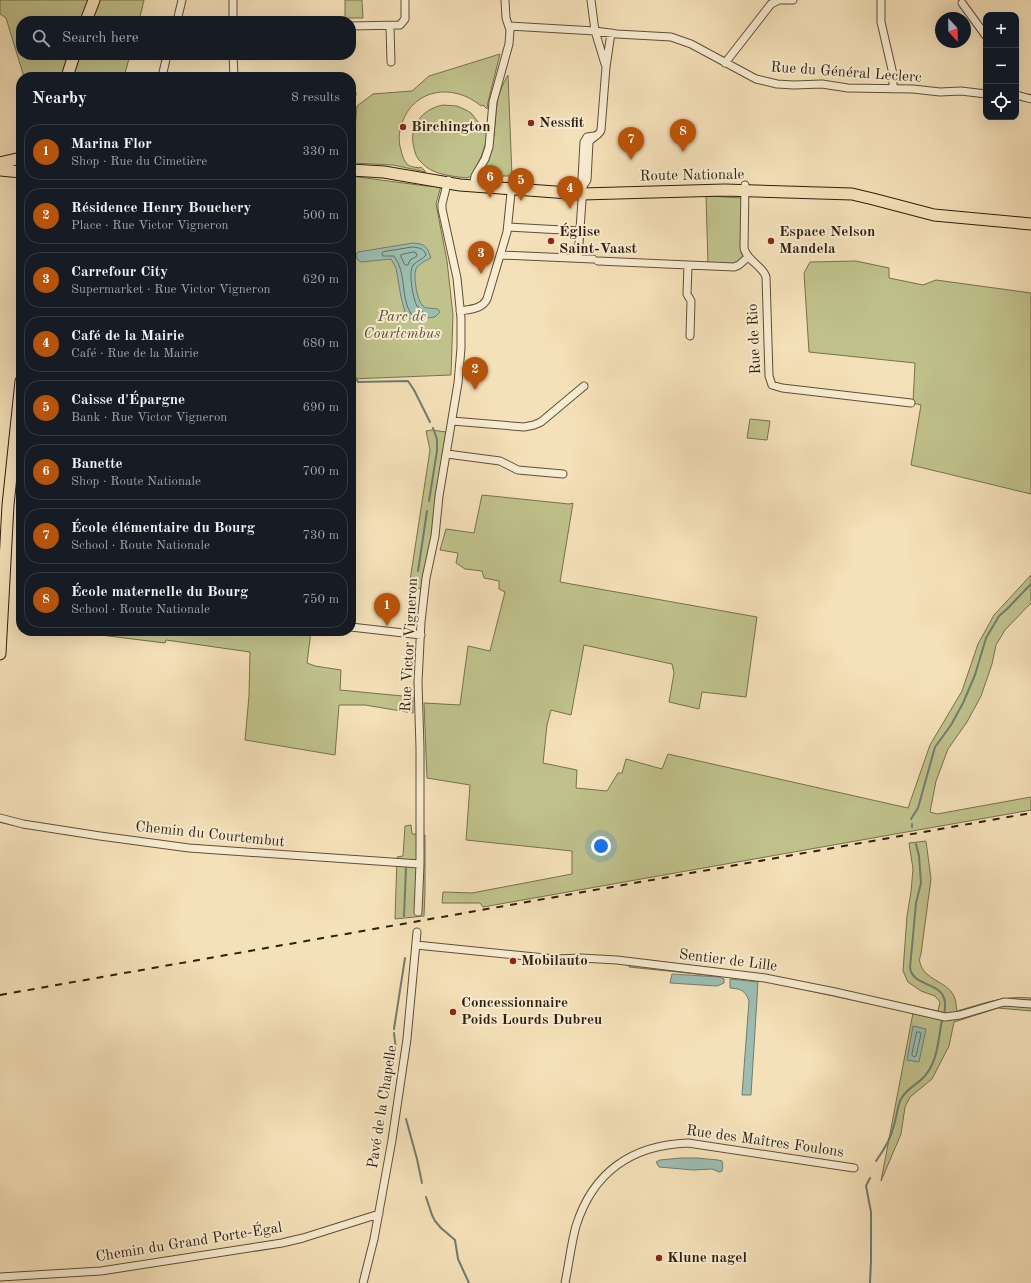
<!DOCTYPE html>
<html lang="en">
<head>
<meta charset="utf-8">
<style>
  :root { --surface:#171b24; --page:#242831; --text:#f1f3f6; --muted:#9ea1a6; --line:#363941; --accent:#b45309 }
  body { margin:0; font-family:"Old Standard TT",serif; background:var(--page); color:var(--text) }
  .controls { position:absolute; right:12px; top:12px; display:grid; overflow:hidden; border-radius:8px; box-shadow:0 4px 16px #0002 }
  .controls button { width:36px; height:36px; display:grid; place-items:center; padding:0; border:0; border-bottom:1px solid var(--line); background:var(--surface); color:var(--text); font:20px sans-serif }
  .compass { position:absolute; left:935px; top:12px; width:36px; height:36px; border-radius:50%; background:var(--surface); box-shadow:0 4px 16px #0002; rotate:158deg }
  .you { position:absolute; left:601px; top:846px; width:14px; height:14px; margin:-10px; border:3px solid #fff; border-radius:50%; background:#1a73e8; box-shadow:0 0 0 6px #1a73e833 }
  .badge { display:grid; place-items:center; width:26px; height:26px; border-radius:50%; background:var(--accent); color:#fff; font-size:13px; font-weight:700 }
  .pin { position:absolute; translate:-50% -33px; filter:drop-shadow(0 1px 2px #0008) }
  .pin::after { content:''; position:absolute; top:21px; width:14px; height:12px; background:inherit; clip-path:polygon(0 0,100% 0,50% 100%) }
  .list { margin:0; padding:0; list-style:none }
  h2 { display:flex; justify-content:space-between; align-items:center; height:52px; margin:0; padding:0 16px; font-size:17px }
  h2 small { font-size:13px; font-weight:400; color:var(--muted) }
  .list li { display:grid; grid-template-columns:26px 1fr auto; gap:12px; align-items:center; box-sizing:border-box; height:56px; margin:0 8px 8px; padding:0 8px; border:1px solid var(--line); border-radius:16px }
  .list b { display:block; font-size:15px; white-space:nowrap }
  .list p { margin:0; font-size:13px; white-space:nowrap; color:var(--muted) }
  .list em { font-size:13px; font-style:normal; color:var(--muted) }
  .icon { flex:none; width:22px; height:22px; fill:none; stroke:currentColor; stroke-width:2; stroke-linecap:round; stroke-linejoin:round }
  .map { position:relative; flex:none; width:1031px; height:1283px; overflow:hidden }
  .search { position:absolute; background:var(--surface); box-shadow:0 4px 16px #0002; left:16px; top:16px; width:340px; height:44px; display:flex; align-items:center; gap:10px; box-sizing:border-box; padding:0 14px; border-radius:16px; color:var(--muted); font-size:15px }
  .panel { position:absolute; background:var(--surface); box-shadow:0 4px 16px #0002; left:16px; top:72px; width:340px; height:564px; border-radius:16px }
  .map>svg:first-child { display:block }
  .green { fill:#c0c28c; stroke:#78704c }
  .water { fill:#9cbdb2; stroke:#707d6f }
  .lines { fill:none; stroke-linecap:round; stroke-linejoin:round }
  .shore { stroke:#666e5e; stroke-width:1 }
  .stream { stroke:#707d6f; stroke-width:2 }
  .minor-casing { stroke:#604f36; stroke-width:9 }
  .primary-casing { stroke:#2f1e0b; stroke-width:13 }
  .minor { stroke:#f8ecd2; stroke-width:7 }
  .primary { stroke:#f5e1b9; stroke-width:11 }
  .rail { stroke:#2f1e0b; stroke-width:2; stroke-dasharray:7 7; stroke-linecap:butt }
  .poi-dot { fill:#8f2418; stroke:#f8ecd2; stroke-width:1.5 }
  .labels { text-anchor:middle; dominant-baseline:central; stroke-width:4; stroke-linejoin:round; paint-order:stroke }
  .street-label { font-size:15px; fill:#2f1e0b; stroke:#f8ecd2 }
  .poi-label { font-size:15px; font-weight:bold; fill:#2f1e0b; stroke:#f8ecd2; text-anchor:start }
  .park-label { font-size:15px; font-style:italic; fill:#5a4f32; stroke:#f8ecd2 }
</style>
</head>
<body>
<div class="map">
<svg width="1031" height="1283" viewBox="0 0 1031 1283">
  <rect width="100%" height="100%" fill="#f5e1b9"/>
  <filter id="stains"><feTurbulence type="fractalNoise" baseFrequency=".005" numOctaves="4"/><feColorMatrix values="0 0 0 0 .2 0 0 0 0 .09 0 0 0 0 .02 0 0 0 .5 -.17"/></filter>
  <radialGradient id="worn" r=".72"><stop offset=".6" stop-color="#630" stop-opacity="0"/><stop offset="1" stop-color="#630" stop-opacity=".3"/></radialGradient>
  <!-- green -->
  <path class="green" d="M0 0H144L139 21H21V55H130L124 77H24L6 18 0 14Z
    M345 0H362L363 18H345Z
    M500 54 488 102 487 109 483 105 481 106C454 83 414 88 402 123 399 132 398 141 401 150 402 155 404 161 407 164 410 167 415 167 419 168L421 167 426 172 393 165 352 163 357 106 373 94 412 91 429 76Z
    M508 75 512 176H497L494 180 487 179 483 176C479 170 490 155 492 148 495 133 495 118 497 104 498 94 503 84 508 75Z
    M443 105 457 106 466 110 471 113 478 122 488 129C486 145 483 154 475 169 473 173 473 176 467 178 451 176 432 175 421 162 417 159 415 153 414 148 408 127 422 109 443 105Z
    M351 176 426 186H441L436 204 447 261 453 315 451 375 351 379Z
    M706 196 742 198 743 258 735 264H708Z
    M856 261 889 268V278L923 285 936 280 1031 293V494L911 465 921 405 913 403 915 363 809 352 804 273 810 262Z
    M750 419 770 421 767 440 747 438Z
    M432 430 446 432 435 525 421 589 409 587 430 450 426 431Z
    M482 495 569 504 573 503 560 582 757 617 746 697 702 692 699 709 669 702 674 673 672 664 584 645 571 715 551 710 547 725 543 763 577 770 576 788 607 791 618 773H622L626 759 662 769 668 754 908 808 930 745 962 691 978 644 994 615 1031 575V603L1005 630 996 645 992 664 981 696 967 722 948 749 936 781 930 812 937 814 1031 797V810L483 907 480 903H442L443 892 472 893 572 874V851L466 840 470 785 427 778 424 703 460 705 468 646 490 651 505 592 499 589V581L484 578 482 571 465 569 456 563 458 553 440 550 446 529 474 533Z
    M68 631H311L307 663 315 666 341 670 340 690 413 697V713L365 705H339L335 755 245 740 249 696 250 652 166 640 165 643Z
    M411 825 412 834 425 835V892L424 916 395 919 397 857 403 856 405 826Z
    M926 841 931 879 921 954C920 956 919 961 920 963 924 980 947 981 954 996 956 1000 956 1006 957 1011 982 1004 1004 995 1031 998V1011L998 1008 954 1022 949 1046 932 1079 910 1097 905 1107 901 1134 881 1181 913 1013 768 982 726 977 629 967 630 958 714 968 801 982 938 1011 940 1002 935 996 921 991 908 982 903 971 907 916 911 892 913 869 909 843Z"/>
  <!-- water -->
  <path class="water" d="M413 243C425 244 427 246 431 258 427 260 418 264 416 269 413 276 417 301 423 306 426 309 434 308 438 309L440 312 435 317 414 320 408 318 405 312 401 297 396 268 391 259 361 262 357 259 356 254 358 252Z
    M672 974 719 977 724 979V983L717 986 670 983Z
    M730 979 758 982 751 1095H742L749 1001C745 990 741 989 730 988Z
    M913 1026 926 1029 919 1062 907 1060Z
    M680 1158H697L718 1160 722 1161C723 1165 723 1167 722 1171L719 1172 712 1169 693 1170 659 1167 656 1162 660 1160Z"/>
  <g class="lines">
    <!-- shore -->
    <path class="shore" d="M413 247C419 248 424 248 426 255 423 259 417 261 413 265 408 272 413 299 417 306 419 308 422 311 424 313L423 315 415 316 411 314C400 296 407 273 394 256H383L382 254 383 252Z
      M414 252 416 253 417 256 410 260 408 265H405L401 257V255Z
      M917 1032H920L921 1034 916 1056 914 1057 912 1055Z"/>
    <!-- stream -->
    <path class="stream" d="M351 358 354 375 358 382 408 381 414 390 430 422
      M429 501 437 451V439L433 428
      M418 571 427 511
      M911 819 918 808 935 747 951 725 963 703 975 675 986 638 999 616 1007 609 1031 584
      M912 824V827
      M916 844 919 856 921 883 916 903 910 968C914 991 952 978 944 1014
      M404 916 406 868
      M394 1029 405 958
      M394 1033 396 1050
      M406 1119 417 1159 422 1183
      M876 1161C884 1150 891 1139 894 1125 897 1116 897 1107 901 1099 907 1088 915 1086 923 1078 938 1063 938 1040 942 1020
      M870 1178 866 1186 871 1212V1261L870 1283
      M426 1197 432 1215 435 1221 441 1228 455 1240 458 1259 469 1283"/>
    <!-- minor casing -->
    <g class="minor-casing">
      <path id="minor" d="M233 0V21
        M591 0 595 31 605 64
        M881 0V22L893 74V89
        M962 3 986 36
        M177 21 182 0
        M351 26 400 25 405 19V0
        M390 26 391 62
        M509 26 595 31 617 34 671 37 691 44 756 79 777 84 794 85 822 84 848 88 913 89 940 92 961 91 986 94
        M233 55 234 77
        M725 63 771 4 779 0H793
        M162 77 167 55
        M351 92 352 94
        M1016 95 1031 99
        M745 185 744 248C747 261 762 265 766 277L769 376 772 385 782 388 911 403
        M473 186 475 176 485 159 489 147 493 102 509 44 510 30 506 18 505 0
        M583 186 587 180 589 142C592 137 599 136 601 130L606 67 611 33
        M508 227 580 231
        M501 255 593 259
        M578 258 583 186 582 179 584 142 587 137 594 136
        M598 261 734 267 739 265 748 257
        M688 265 687 294 691 301 690 336
        M460 311C471 309 482 309 487 299L507 232 512 183
        M452 421 524 427 534 425 541 422 584 386
        M447 454 500 461 518 470 563 474
        M351 627 421 635
        M0 818 23 824 100 836 189 848 420 864
        M418 912 420 864V748L418 682 421 622 426 578 435 536 439 496 458 383 461 348V318L457 278 442 209V204L448 180
        M416 945 555 959 581 958 617 960 765 978 835 992 945 1017 960 1015 1004 1002 1031 1004
        M0 1277 101 1271 282 1243 303 1238 379 1214
        M363 1283 374 1239 392 1140 407 1039 417 932
        M565 1283C569 1264 571 1244 576 1226 593 1172 632 1145 688 1143L854 1168"/>
    </g>
    <!-- primary casing -->
    <g class="primary-casing">
      <path id="primary" d="M86 21 94 0
        M67 77 74 55
        M0 163 21 158
        M0 170 21 172
        M351 170 384 172 460 185 582 194 725 190 852 194 873 199 934 215 1031 224
        M0 654 8 505 21 381"/>
    </g>
    <!-- minor -->
    <use href="#minor" class="minor"/>
    <!-- primary -->
    <use href="#primary" class="primary"/>
    <!-- rail -->
    <path class="rail" d="M0 995 1031 813"/>
  </g>
  <!-- markers -->
  <g class="poi-dot">
    <circle cx="531" cy="123" r="4"/>
    <circle cx="403" cy="127" r="4"/>
    <circle cx="551" cy="241" r="4"/>
    <circle cx="771" cy="241" r="4"/>
    <circle cx="513" cy="961" r="4"/>
    <circle cx="453" cy="1012" r="4"/>
    <circle cx="659" cy="1258" r="4"/>
  </g>
  <g class="labels">
    <!-- street labels -->
    <g class="street-label">
      <text transform="translate(846 73) rotate(4)">Rue du Général Leclerc</text>
      <text transform="translate(692 176) rotate(-1)">Route Nationale</text>
      <text transform="translate(755 339) rotate(-93)">Rue de Rio</text>
      <text transform="translate(410 645) rotate(-87)">Rue Victor Vigneron</text>
      <text transform="translate(210 835) rotate(6)">Chemin du Courtembut</text>
      <text transform="translate(728 961) rotate(7)">Sentier de Lille</text>
      <text transform="translate(383 1107) rotate(-81)">Pavé de la Chapelle</text>
      <text transform="translate(765 1142) rotate(8)">Rue des Maîtres Foulons</text>
      <text transform="translate(189 1243) rotate(-9)">Chemin du Grand Porte-Égal</text>
    </g>
    <!-- poi labels -->
    <g class="poi-label">
      <text x="539" y="123">Nessfit</text>
      <text x="411" y="127">Birchington</text>
      <text x="559" y="232">Église<tspan x="559" dy="17">Saint-Vaast</tspan></text>
      <text x="779" y="232">Espace Nelson<tspan x="779" dy="17">Mandela</tspan></text>
      <text x="521" y="961">Mobilauto</text>
      <text x="461" y="1003">Concessionnaire<tspan x="461" dy="17">Poids Lourds Dubreu</tspan></text>
      <text x="667" y="1258">Klune nagel</text>
    </g>
    <!-- park labels -->
    <g class="park-label">
      <text x="402" y="317">Parc de<tspan x="402" dy="17">Courtembus</tspan></text>
    </g>
  </g>
  <rect width="100%" height="100%" filter="url(#stains)"/>
  <rect width="100%" height="100%" fill="url(#worn)"/>
</svg>
<div class="controls">
<button>+</button>
<button>−</button>
<button><svg class="icon" aria-label="locate" viewBox="0 0 24 24"><circle cx="12" cy="12" r="6"/><path d="M12 2v4M12 18v4M2 12h4M18 12h4"/></svg></button>
</div>
<svg class="compass" viewBox="-18 -18 36 36"><path d="M0-13l5 13h-10z" fill="#e53935"/><path d="M0 13l5-13h-10z" fill="#9ea1a6"/></svg>
<div class="you"></div>
<div class="pin badge" style="left:387px;top:626px">1</div>
<div class="pin badge" style="left:475px;top:390px">2</div>
<div class="pin badge" style="left:481px;top:274px">3</div>
<div class="pin badge" style="left:570px;top:209px">4</div>
<div class="pin badge" style="left:521px;top:201px">5</div>
<div class="pin badge" style="left:490px;top:198px">6</div>
<div class="pin badge" style="left:631px;top:160px">7</div>
<div class="pin badge" style="left:683px;top:152px">8</div>
<div class="search"><svg class="icon" aria-label="search" viewBox="0 0 24 24"><circle cx="10" cy="10" r="6"/><path d="M15 15l6 6"/></svg>Search here</div>
<section class="panel">
<h2>Nearby<small>8 results</small></h2>
<ul class="list">
<li><span class="badge">1</span><div><b>Marina Flor</b><p>Shop · Rue du Cimetière</p></div><em>330 m</em></li>
<li><span class="badge">2</span><div><b>Résidence Henry Bouchery</b><p>Place · Rue Victor Vigneron</p></div><em>500 m</em></li>
<li><span class="badge">3</span><div><b>Carrefour City</b><p>Supermarket · Rue Victor Vigneron</p></div><em>620 m</em></li>
<li><span class="badge">4</span><div><b>Café de la Mairie</b><p>Café · Rue de la Mairie</p></div><em>680 m</em></li>
<li><span class="badge">5</span><div><b>Caisse d'Épargne</b><p>Bank · Rue Victor Vigneron</p></div><em>690 m</em></li>
<li><span class="badge">6</span><div><b>Banette</b><p>Shop · Route Nationale</p></div><em>700 m</em></li>
<li><span class="badge">7</span><div><b>École élémentaire du Bourg</b><p>School · Route Nationale</p></div><em>730 m</em></li>
<li><span class="badge">8</span><div><b>École maternelle du Bourg</b><p>School · Route Nationale</p></div><em>750 m</em></li>
</ul>
</section>
</div>
</body>
</html>
